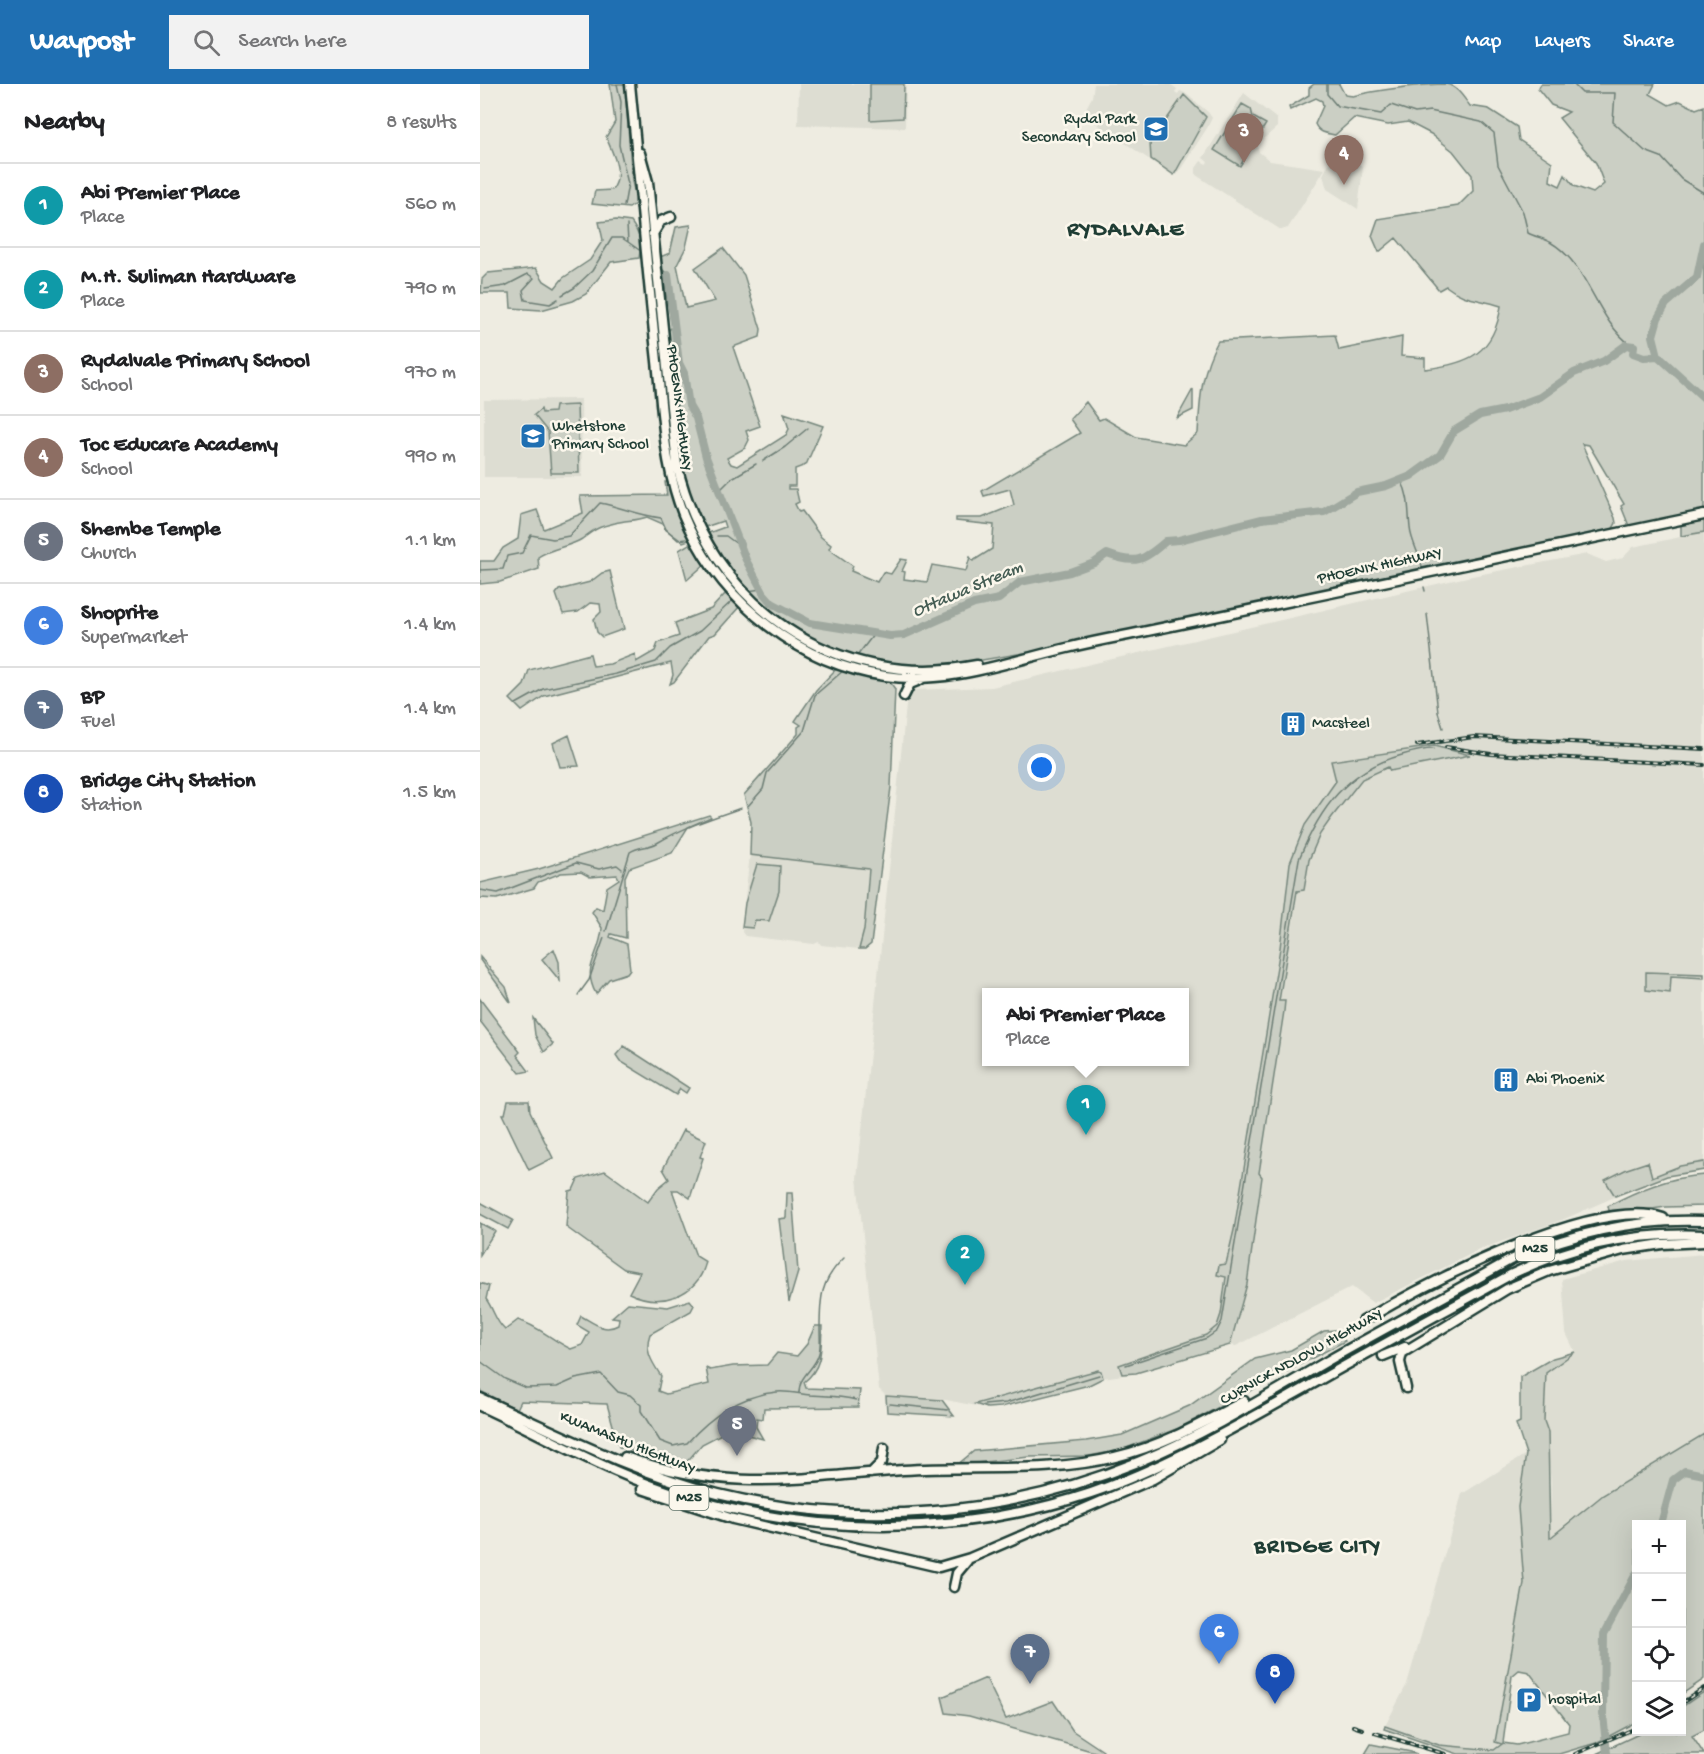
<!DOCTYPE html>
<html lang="en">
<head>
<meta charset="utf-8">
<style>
  :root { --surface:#fff; --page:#f2f2f2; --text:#202124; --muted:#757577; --line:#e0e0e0; --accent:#1f6fb2 }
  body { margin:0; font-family:"Gochi Hand",sans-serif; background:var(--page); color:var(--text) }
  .controls { position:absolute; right:18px; bottom:18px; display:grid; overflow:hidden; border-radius:0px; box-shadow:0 6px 24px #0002 }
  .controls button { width:54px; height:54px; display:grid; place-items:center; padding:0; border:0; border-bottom:2px solid var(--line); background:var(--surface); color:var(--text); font:30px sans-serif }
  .you { position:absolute; left:562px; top:684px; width:21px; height:21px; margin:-15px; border:4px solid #fff; border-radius:50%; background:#1a73e8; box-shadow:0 0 0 9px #1a73e833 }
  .badge { display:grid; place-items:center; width:39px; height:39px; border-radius:50%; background:var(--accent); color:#fff; font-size:20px; font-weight:700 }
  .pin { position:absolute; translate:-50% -50px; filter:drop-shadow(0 2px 3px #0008) }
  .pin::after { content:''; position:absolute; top:32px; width:21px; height:18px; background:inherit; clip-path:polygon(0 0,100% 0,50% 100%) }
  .popup { position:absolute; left:502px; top:904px; width:207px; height:78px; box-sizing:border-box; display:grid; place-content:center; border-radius:0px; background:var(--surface); filter:drop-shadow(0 2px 4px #0005); font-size:20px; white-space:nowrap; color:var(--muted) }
  .popup b { font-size:22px; color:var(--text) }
  .popup::after { content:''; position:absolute; left:50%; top:100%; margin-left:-12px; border:12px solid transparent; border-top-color:var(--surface) }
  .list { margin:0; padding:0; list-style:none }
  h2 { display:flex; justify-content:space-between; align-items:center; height:78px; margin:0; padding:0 24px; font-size:26px }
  h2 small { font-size:20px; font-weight:400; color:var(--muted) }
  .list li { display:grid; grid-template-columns:39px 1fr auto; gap:18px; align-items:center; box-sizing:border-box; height:84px; padding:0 24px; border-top:2px solid var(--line) }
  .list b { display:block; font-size:22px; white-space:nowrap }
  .list p { margin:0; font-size:20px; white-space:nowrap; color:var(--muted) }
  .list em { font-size:20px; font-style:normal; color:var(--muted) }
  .icon { flex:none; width:33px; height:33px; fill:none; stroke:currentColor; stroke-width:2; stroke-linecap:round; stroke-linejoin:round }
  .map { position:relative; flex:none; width:1224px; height:1670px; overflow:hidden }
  header { display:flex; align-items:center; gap:36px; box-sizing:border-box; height:84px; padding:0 30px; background:var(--accent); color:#fff }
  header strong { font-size:28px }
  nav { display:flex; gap:33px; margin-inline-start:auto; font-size:21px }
  .search { width:420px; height:54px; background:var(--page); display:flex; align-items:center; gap:15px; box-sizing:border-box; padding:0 21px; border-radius:0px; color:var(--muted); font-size:22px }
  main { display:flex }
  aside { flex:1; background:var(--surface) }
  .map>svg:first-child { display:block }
  .built { fill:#ddddd2; fill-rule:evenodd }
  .green { fill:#cbcfc4; stroke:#75867c; stroke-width:1.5; fill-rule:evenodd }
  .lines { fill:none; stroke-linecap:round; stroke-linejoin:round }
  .stream { stroke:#6c7d74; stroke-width:1.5 }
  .river { stroke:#9fa89f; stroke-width:8 }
  .major-casing { stroke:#1f3d34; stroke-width:13 }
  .major { stroke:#fbf7ec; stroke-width:8 }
  .rail-casing { stroke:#1f3d34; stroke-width:4 }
  .rail { stroke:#fbf7ec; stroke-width:1.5; stroke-dasharray:4.5; stroke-linecap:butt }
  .labels { text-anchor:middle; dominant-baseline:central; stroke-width:5; stroke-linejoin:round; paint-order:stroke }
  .shield { fill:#fbf7ec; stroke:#61756b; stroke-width:1.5 }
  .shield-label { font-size:15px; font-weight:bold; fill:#1f3d34 }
  .poi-label { font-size:16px; fill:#1f3d34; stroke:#fbf7ec; text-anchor:start }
  .street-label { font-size:16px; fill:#1f3d34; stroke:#fbf7ec }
  .water-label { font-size:18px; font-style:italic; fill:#455d54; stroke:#fbf7ec }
  .district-label { font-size:22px; font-weight:bold; letter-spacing:1.5px; fill:#1f3d34; stroke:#fbf7ec }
</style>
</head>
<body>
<header>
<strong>Waypost</strong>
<div class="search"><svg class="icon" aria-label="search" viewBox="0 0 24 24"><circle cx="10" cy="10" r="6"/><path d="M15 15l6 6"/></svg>Search here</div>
<nav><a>Map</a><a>Layers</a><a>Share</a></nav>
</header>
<main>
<aside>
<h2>Nearby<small>8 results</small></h2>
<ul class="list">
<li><span class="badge" style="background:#0f9aa8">1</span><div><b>Abi Premier Place</b><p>Place</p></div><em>560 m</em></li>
<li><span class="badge" style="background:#0f9aa8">2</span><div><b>M.H. Suliman Hardware</b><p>Place</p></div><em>790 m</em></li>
<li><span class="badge" style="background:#8d6e63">3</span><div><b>Rydalvale Primary School</b><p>School</p></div><em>970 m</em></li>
<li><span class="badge" style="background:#8d6e63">4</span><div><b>Toc Educare Academy</b><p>School</p></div><em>990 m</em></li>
<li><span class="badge" style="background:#6b7280">5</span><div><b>Shembe Temple</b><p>Church</p></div><em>1.1 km</em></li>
<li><span class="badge" style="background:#3f7fe0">6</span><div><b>Shoprite</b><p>Supermarket</p></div><em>1.4 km</em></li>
<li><span class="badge" style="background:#5c6f8a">7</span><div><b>BP</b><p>Fuel</p></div><em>1.4 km</em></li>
<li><span class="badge" style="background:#1a4fb4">8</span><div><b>Bridge City Station</b><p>Station</p></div><em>1.5 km</em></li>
</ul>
</aside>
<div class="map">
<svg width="1224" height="1670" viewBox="0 0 1224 1670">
  <rect width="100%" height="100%" fill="#eeece1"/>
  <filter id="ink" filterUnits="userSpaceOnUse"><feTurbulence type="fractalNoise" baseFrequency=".0167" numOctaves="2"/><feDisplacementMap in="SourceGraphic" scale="12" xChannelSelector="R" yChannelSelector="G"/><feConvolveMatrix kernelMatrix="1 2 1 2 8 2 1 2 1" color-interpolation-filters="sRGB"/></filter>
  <g filter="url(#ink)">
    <!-- built -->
    <path class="built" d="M319 0H426L425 44 318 41Z
      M614 0H690L697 5 695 8 698 10 700 7 705 9 728 28 732 34 727 44 697 91H692L607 33 604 28 612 13Z
      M764 9 797 35V43L777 61 779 68 790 77 845 85 808 144 801 146 716 91V84L721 77 726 80 728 78 723 74Z
      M850 77 879 80 883 83 878 125 847 105 843 91Z
      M101 315 102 393H4V316Z
      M1224 448V1086L1202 1088 1171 1097 1082 1136 1001 1165 893 1219 872 1203 756 1262 750 1261 656 1289 623 1294 609 1301 507 1324 466 1316 406 1312 399 1305 377 1094 427 612 431 606 512 603 987 493 1107 470 1126 478 1143 474 1153 463ZM507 908H705V978H507Z
      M270 771 389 785 384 846 379 865 341 861 339 858 334 860 265 852 262 848 267 816 265 813Z
      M1224 1170V1350L1090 1436 1070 1454 1071 1397 1064 1337 1066 1289 1095 1268 1086 1249 1082 1195 1146 1177Z
      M1046 1370 1038 1423 1044 1499 1015 1657 1022 1659 1014 1666 959 1661 905 1642 927 1600 982 1410Z"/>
    <!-- green -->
    <path class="green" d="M130 0H145L152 98 156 113 155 120 149 124 112 120 115 107 132 106C145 90 132 68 126 53L135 38Z
      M390 0H424L423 34 390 36Z
      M859 0 865 11 873 12C895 6 946 0 966 0 977 2 984 14 990 22L1009 25 1037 43 1039 56 1072 78 1070 97 1080 102 1085 91 1094 102 1113 109 1124 100 1116 79 1079 34 1089 28 1071 21 1058 5 1061 0H1175L1170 10 1189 21 1200 17 1216 25 1224 22V426L1149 442 1141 422 1144 420 1109 361 1102 360 1135 434 1136 439 1132 446 590 561 455 584 418 583 386 575 354 566 310 542 288 527 252 492 226 450 245 443 243 437 222 444 202 389 193 314 194 295 186 249 192 243 180 173 190 169 196 143 211 141 206 163 197 181 206 224 235 217 215 184 243 164 264 191 281 245 280 253 253 263 280 342 266 347 269 356 265 364 247 374 251 380 257 382 306 351 309 345 304 329 343 342 326 381 315 385V402H308V405H316L319 418 315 420 319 428 322 427 341 453 351 461 349 465 373 482 371 487 397 498 403 488 411 490 421 475 427 476 422 487 425 488 424 495 447 498 452 481 486 487 490 473 493 477 512 465 514 441 476 437V434H502L534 421 530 405 504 412 502 407 600 349 590 335 606 318 619 336 624 334 656 353 704 361 718 349C720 315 721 287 738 257L855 251 859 266 922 253 921 272 945 274V285C989 280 1014 269 1021 222 998 214 985 217 966 202L959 206 916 154 899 168 892 152 898 135 978 122 993 107 992 91 973 67 951 50 928 38 908 41 874 34 855 51C846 49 839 49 835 40L843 22 842 17 836 14 810 26 809 23 829 11V4L834 0Z
      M704 11 726 33 694 91 671 75 670 59Z
      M762 20 771 25 773 33 786 40 760 82 734 66Z
      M136 136 151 138C160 150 162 159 159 174L131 178 106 210 93 217 61 226 31 224 30 209H1L2 195 8 189 56 184 64 197 75 204 83 194 110 176 123 156 119 138Z
      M713 305V326L697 334Z
      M97 321 99 389H71L68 348 54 331 61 325 62 329 74 328 75 322Z
      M185 398H189L212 455 203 458 185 445 183 440 167 433C156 437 146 436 135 439 118 443 115 445 102 455 89 463 71 464 58 473L59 485 20 498 0 500V477H14L23 464 38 455 41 431 57 426 64 445 103 429 100 412 187 411Z
      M1224 436V448L1201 452V441Z
      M209 460 215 462 225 480 207 496 199 466Z
      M130 487 144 545 122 553 117 548 114 535 121 528 120 520 110 519 98 528 83 530 76 510 79 506 110 498 122 489Z
      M245 510 260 522 235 550 229 552 194 598 190 600 193 591 191 579 64 612 42 627 30 615 44 601 49 586 110 570 113 582 130 580 155 570 156 578 175 567 178 559 199 552 195 539 231 525Z
      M357 584 410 598 415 605 411 703 391 860 385 865H379L384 846 389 785 270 771 271 738 264 711 318 650V643L321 641 315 637 336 606Z
      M89 651 99 682 80 683 73 659Z
      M954 662 990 671 910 687 908 683 882 695 852 733 840 750 829 776 824 806 817 807 799 917H805L804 927 779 1089 782 1093 767 1200 750 1261 656 1289 642 1290 639 1281 726 1251 737 1242 741 1230 746 1193 737 1191 739 1181 746 1180 754 1146 800 864 810 779 825 741 856 697 851 677Z
      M229 731 231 733 208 743 192 769 149 784 145 793 146 854 131 850 130 853 147 860 150 885 147 889 129 895 116 910C101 882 120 873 122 844L112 828 116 823 123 826 127 803 139 795 137 791 110 793 101 788 81 789 58 798 54 804 17 815 0 814V799L59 785Z
      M277 780 300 782 299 807 289 837 275 836 273 844 262 843 265 819Z
      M74 865 79 878 80 897 62 875Z
      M0 873 26 903 31 919 0 876Z
      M1166 888 1224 890V894L1191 892 1190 909 1166 906Z
      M0 915 40 968 37 971 49 987 40 989 0 937Z
      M53 934 73 960 64 968 55 951Z
      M144 962 209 1004 206 1009 200 1005 196 1011 140 977 136 971Z
      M28 1017H49L50 1027 73 1074 49 1086 22 1030H25Z
      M203 1046 226 1057 220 1073 223 1074 210 1114 198 1106H192L216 1172 226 1178C217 1213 180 1224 149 1209L160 1188 144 1185 86 1143 89 1107 93 1106 98 1095 125 1087 168 1118 178 1104 189 1095 183 1085Z
      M1168 1078 1172 1093 1200 1082 1224 1078V1086L1187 1092 1135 1112 1125 1096 1147 1085Z
      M1224 1091V1122L1186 1123 1130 1131 1128 1122C1158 1106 1189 1093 1224 1091Z
      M307 1109H312L318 1188 309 1218 299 1135 306 1134Z
      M0 1118 33 1136 28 1145 0 1130Z
      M0 1139 15 1147 0 1171Z
      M0 1199 9 1202 6 1215C14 1226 15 1237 25 1246L38 1236C57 1241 73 1257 91 1265L102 1261 109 1248 97 1241 101 1232C114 1239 124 1249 138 1241L139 1234 132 1233 148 1219 188 1223 210 1216 214 1221 211 1227 170 1250C164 1267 172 1278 181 1292L178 1307 186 1310 229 1300 226 1284 230 1286 253 1282 287 1281 297 1269 317 1272 327 1260 335 1242H342C341 1265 343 1283 324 1298L326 1304 380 1306 378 1323 284 1324 283 1335 277 1334 276 1343 283 1355 249 1346 222 1360 205 1380 182 1377 139 1363 127 1320 41 1317 37 1325 0 1307Z
      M855 1246 865 1257 699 1344 641 1366 609 1372 549 1373 477 1381 494 1367 606 1357 642 1351 709 1322 775 1275 811 1266 844 1247Z
      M1095 1268 1066 1289 1064 1337 1068 1348 1070 1454 1123 1411 1224 1350V1595L1202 1610V1440H1156V1638L1116 1659 1079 1670H978L904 1645 905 1642 959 1661 1014 1666 1022 1660 1015 1658 1044 1499 1038 1423 1046 1370 1036 1340 1040 1338V1293L1073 1274ZM1039 1586 1049 1588 1089 1640 1088 1648 1037 1661 1023 1659 1032 1592Z
      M618 1286 621 1287 623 1294 609 1301 521 1323 507 1324 495 1320Z
      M406 1312 462 1316 474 1332 407 1328Z
      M506 1594 526 1635 573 1617 593 1647 623 1667 622 1670 489 1632 466 1629 462 1613Z
      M1224 1608V1646L1212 1652 1224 1670H1116L1163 1648H1202V1623Z
      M891 1660 931 1668 937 1670H885Z"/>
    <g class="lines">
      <!-- stream -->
      <path class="stream" d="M137 0 141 18 139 61 148 100 144 122
        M847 0V10L857 22 901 30 911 21 935 29 950 27 1001 38 1014 49 1018 81 1043 128 1048 149C1055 153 1064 154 1070 158 1109 180 1115 235 1151 261
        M1093 0 1102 9H1135L1133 38 1165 67 1181 73 1201 95 1224 109
        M147 141 148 158 162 168
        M181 184 188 191
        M5 205 25 202 48 190 54 194 43 206 45 216 70 220 78 215
        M82 211 94 204 112 187 132 154H142L148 158
        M283 377 305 363 328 344
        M921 396C930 413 928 426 930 444 931 457 939 469 942 482
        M239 407 252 394 276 380
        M237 452H246L261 463
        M0 486 23 485 27 472 42 469 51 451 73 455 89 452 120 419C141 423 158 431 181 434L186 445 198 456 206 455
        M944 503 945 507
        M268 507 281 505
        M947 530 958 628 963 644
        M377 572 394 550
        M36 620 63 605 136 590 176 578 190 564 220 547 253 516
        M268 722 283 705 287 689 324 647 335 611 364 586
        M0 806 18 809 96 779 119 785 137 781 142 785
        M126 847 150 768C158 762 168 764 177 759 204 743 232 734 261 724
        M98 911 109 896 124 854
        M0 1277 25 1295 46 1304 77 1303 95 1295 121 1290 138 1308 150 1311 161 1321V1327L180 1357 193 1362 207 1359C231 1332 261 1311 297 1308 308 1307 319 1310 330 1311 345 1312 361 1312 376 1316
        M646 1281 727 1254 737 1247 742 1237 819 775C840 724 867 686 922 671 932 668 942 665 953 665
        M319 1309C319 1290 335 1286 339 1269 341 1262 340 1253 340 1246 340 1215 340 1197 364 1174
        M410 1320 468 1326
        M504 1321 526 1319 619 1291"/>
      <!-- river -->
      <path class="river" d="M188 191 199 279 204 289 209 322 216 334 226 373 266 476 284 510 292 519 330 539 410 552 424 551 494 520 519 515 540 498 590 488 614 479 627 470C656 481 663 477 686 457L699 456 782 435 844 428 877 408 906 402 931 392 960 371 974 347 1000 331 1025 326 1060 313 1094 289 1124 277 1146 261 1154 262 1153 269 1164 273 1178 272 1224 314
        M1178 272 1173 252 1178 234 1186 220 1217 193 1224 160
        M1181 1440 1193 1396 1205 1387 1224 1391
        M1127 1670 1123 1630 1124 1550 1156 1490"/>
      <!-- major casing -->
      <g class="major-casing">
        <path id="major" d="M150 0C159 92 167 185 177 277 183 334 184 392 209 444 245 520 320 580 405 592 467 601 527 578 587 564 607 559 627 555 648 551 840 511 1032 472 1224 431
          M160 69 168 98 197 381C230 521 354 608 497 581
          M173 150 181 137 191 133
          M424 612 430 600 440 596
          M883 1237C944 1201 1115 1111 1183 1134
          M903 1272 925 1263
          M926 1304 920 1278 922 1269 1027 1205 1069 1187 1143 1166 1182 1160 1224 1158
          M0 1314C77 1349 155 1389 238 1410 378 1444 523 1433 658 1378 724 1351 787 1312 849 1276 909 1242 970 1210 1030 1176 1092 1149 1155 1134 1224 1137
          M0 1322C70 1354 135 1393 209 1414 340 1452 481 1452 611 1409 690 1382 764 1338 836 1298 901 1261 967 1226 1032 1190 1093 1161 1157 1148 1224 1151
          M145 1373C248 1409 319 1394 423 1386 494 1381 566 1390 635 1373 681 1362 723 1339 764 1317
          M391 1389 402 1378 404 1364
          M162 1405 253 1435 459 1483 490 1474 673 1395 740 1356
          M474 1503 477 1489 487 1477"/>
      </g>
      <!-- major -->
      <use href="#major" class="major"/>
      <!-- rail casing -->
      <g class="rail-casing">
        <path id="rail" d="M937 661 994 653 1224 665
          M966 663 1011 670 1224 681
          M1202 1619 1224 1604
          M873 1642 882 1645
          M895 1649 965 1670
          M1095 1670 1156 1644"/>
      </g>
      <!-- rail -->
      <use href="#rail" class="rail"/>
    </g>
  </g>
  <!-- icons -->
  <defs>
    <g id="school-square" transform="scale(1.35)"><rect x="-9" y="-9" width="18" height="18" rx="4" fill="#1f6fb2" stroke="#fbf7ec"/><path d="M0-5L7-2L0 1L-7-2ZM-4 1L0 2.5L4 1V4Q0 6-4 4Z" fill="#fff"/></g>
    <g id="building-square" transform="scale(1.35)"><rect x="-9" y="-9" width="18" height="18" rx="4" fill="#1f6fb2" stroke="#fbf7ec"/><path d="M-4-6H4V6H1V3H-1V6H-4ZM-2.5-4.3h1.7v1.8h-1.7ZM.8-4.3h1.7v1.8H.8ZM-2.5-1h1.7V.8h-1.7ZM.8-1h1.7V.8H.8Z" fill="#fff"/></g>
    <g id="parking-square" transform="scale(1.35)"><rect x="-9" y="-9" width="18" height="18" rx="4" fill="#1f6fb2" stroke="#fbf7ec"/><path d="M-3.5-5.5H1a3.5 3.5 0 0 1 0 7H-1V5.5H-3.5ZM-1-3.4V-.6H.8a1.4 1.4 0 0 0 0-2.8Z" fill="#fff"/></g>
  </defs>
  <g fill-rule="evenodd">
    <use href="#school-square" x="676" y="45"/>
    <use href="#school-square" x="53" y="352"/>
    <use href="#building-square" x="813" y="640"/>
    <use href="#building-square" x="1026" y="996"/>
    <use href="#parking-square" x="1049" y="1616"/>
  </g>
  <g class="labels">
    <!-- shield labels -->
    <g class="shield">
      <rect x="1035.5" y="1153" width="39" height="24" rx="4.5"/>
      <rect x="189.5" y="1402" width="39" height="24" rx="4.5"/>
    </g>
    <g class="shield-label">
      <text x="1055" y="1165">M25</text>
      <text x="209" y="1414">M25</text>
    </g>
    <!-- poi labels -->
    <g class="poi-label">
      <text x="656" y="36" text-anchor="end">Rydal Park<tspan x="656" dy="18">Secondary School</tspan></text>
      <text x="72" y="343">Whetstone<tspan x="72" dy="18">Primary School</tspan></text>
      <text x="832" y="640">Macsteel</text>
      <text x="1046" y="996">Abi Phoenix</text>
      <text x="1068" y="1616">hospital</text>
    </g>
    <!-- street labels -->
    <g class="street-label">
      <text transform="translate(198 324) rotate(83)">PHOENIX HIGHWAY</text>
      <text transform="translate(900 483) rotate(-12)">PHOENIX HIGHWAY</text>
      <text transform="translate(822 1274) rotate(-29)">CURNICK NDLOVU HIGHWAY</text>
      <text transform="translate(147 1360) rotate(22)">KWAMASHU HIGHWAY</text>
    </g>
    <!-- water labels -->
    <g class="water-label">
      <text transform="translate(488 506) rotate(-23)">Ottawa Stream</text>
    </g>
    <!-- district labels -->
    <g class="district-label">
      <text x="646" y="147">RYDALVALE</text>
      <text x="838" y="1464">BRIDGE CITY</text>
    </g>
  </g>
</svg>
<div class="controls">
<button>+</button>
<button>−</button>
<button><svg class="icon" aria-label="locate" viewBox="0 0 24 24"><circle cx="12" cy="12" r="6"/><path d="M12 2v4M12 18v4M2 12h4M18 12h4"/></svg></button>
<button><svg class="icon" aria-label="layers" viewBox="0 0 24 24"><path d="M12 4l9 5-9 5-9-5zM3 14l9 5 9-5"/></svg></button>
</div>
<div class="you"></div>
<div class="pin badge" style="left:606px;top:1051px;background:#0f9aa8">1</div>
<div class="popup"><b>Abi Premier Place</b>Place</div>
<div class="pin badge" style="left:485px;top:1201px;background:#0f9aa8">2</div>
<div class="pin badge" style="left:764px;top:79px;background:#8d6e63">3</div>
<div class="pin badge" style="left:864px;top:101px;background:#8d6e63">4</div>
<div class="pin badge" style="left:257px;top:1372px;background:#6b7280">5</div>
<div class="pin badge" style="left:739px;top:1580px;background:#3f7fe0">6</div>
<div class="pin badge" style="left:550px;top:1600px;background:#5c6f8a">7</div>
<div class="pin badge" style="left:795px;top:1620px;background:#1a4fb4">8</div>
</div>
</main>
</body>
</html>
